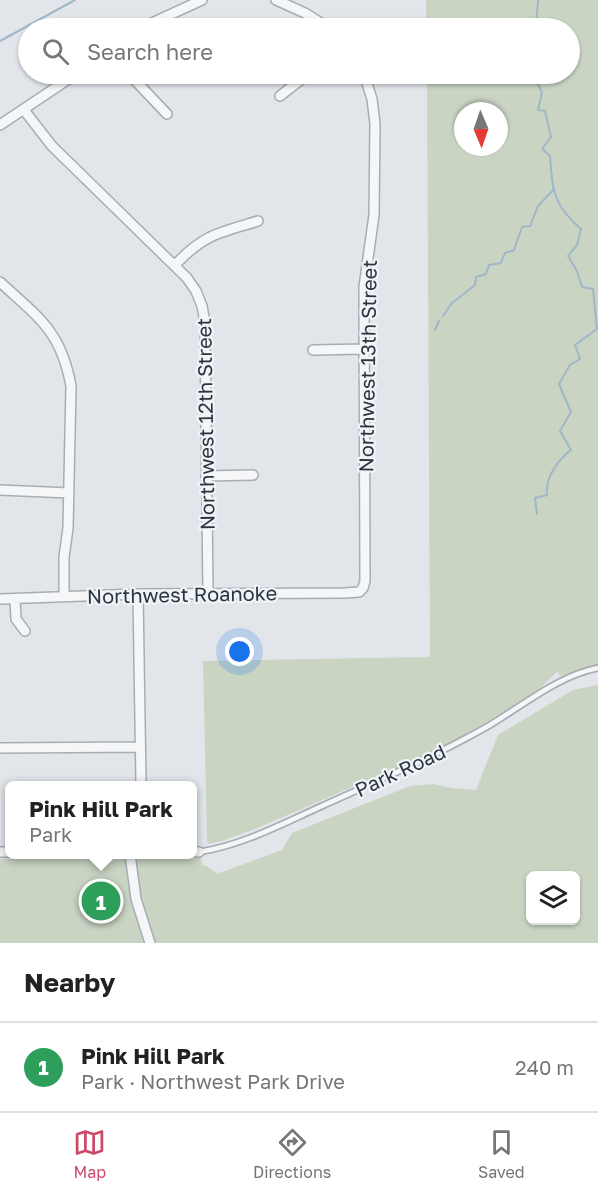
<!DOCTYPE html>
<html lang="en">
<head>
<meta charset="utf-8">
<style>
  :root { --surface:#fff; --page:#f6f6f6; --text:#222; --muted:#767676; --line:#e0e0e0; --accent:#cc4a69 }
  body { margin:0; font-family:"Golos Text",sans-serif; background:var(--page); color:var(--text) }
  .controls { position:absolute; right:18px; bottom:18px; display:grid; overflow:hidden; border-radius:9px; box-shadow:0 2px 4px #0004 }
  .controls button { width:54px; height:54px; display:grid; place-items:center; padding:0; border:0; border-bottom:2px solid var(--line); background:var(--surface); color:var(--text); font:30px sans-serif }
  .compass { position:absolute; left:454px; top:102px; width:54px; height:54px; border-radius:50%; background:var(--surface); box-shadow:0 2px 4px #0004; rotate:178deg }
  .you { position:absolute; left:240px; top:652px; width:21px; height:21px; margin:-15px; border:4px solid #fff; border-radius:50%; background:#1a73e8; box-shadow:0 0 0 9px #1a73e833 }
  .badge { display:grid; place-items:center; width:39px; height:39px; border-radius:50%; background:var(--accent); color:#fff; font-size:20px; font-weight:700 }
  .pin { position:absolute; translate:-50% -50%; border:3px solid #fff; box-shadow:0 2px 6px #0006 }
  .popup { position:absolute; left:5px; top:781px; width:192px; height:78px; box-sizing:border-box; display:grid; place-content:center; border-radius:9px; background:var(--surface); filter:drop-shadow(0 2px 4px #0005); font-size:20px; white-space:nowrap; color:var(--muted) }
  .popup b { font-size:22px; color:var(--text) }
  .popup::after { content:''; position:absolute; left:50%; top:100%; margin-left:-12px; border:12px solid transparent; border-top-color:var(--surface) }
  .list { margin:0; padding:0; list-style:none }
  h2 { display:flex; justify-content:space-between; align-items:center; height:78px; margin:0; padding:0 24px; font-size:26px }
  h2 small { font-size:20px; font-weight:400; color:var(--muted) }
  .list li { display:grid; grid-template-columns:39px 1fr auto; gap:18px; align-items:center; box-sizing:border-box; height:90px; padding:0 24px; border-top:2px solid var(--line) }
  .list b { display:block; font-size:22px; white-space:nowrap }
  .list p { margin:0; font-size:20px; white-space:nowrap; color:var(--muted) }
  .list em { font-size:20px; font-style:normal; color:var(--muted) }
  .icon { flex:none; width:33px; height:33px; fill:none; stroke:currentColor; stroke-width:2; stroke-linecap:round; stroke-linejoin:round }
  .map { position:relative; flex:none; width:598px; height:943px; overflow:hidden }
  .search { position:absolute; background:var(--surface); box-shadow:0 2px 4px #0004; left:18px; right:18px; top:18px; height:66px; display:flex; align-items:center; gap:15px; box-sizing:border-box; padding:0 21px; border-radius:33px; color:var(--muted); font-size:22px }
  .sheet { height:168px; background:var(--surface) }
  nav { display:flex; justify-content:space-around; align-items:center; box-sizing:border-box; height:84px; border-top:2px solid var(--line); background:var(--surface); font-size:16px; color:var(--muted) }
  nav a { display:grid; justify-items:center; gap:3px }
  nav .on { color:var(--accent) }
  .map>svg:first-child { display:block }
  .green { fill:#c9d4c3; fill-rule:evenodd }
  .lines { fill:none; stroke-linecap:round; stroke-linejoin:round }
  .stream { stroke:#9eb7c9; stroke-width:2 }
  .service-casing { stroke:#a7adb4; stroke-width:8 }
  .minor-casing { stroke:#a7adb4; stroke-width:12 }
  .service { stroke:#f5f6f8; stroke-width:4.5 }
  .minor { stroke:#f5f6f8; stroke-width:9 }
  .labels { text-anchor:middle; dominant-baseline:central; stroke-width:4.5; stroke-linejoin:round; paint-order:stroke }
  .street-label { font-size:20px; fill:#2a3542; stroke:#f1f4f7 }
</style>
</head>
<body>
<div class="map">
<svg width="598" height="943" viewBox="0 0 598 943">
  <rect width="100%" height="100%" fill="#e2e6ea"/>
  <!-- green -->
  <path class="green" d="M426 0H598V665L560 676 558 671 534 694 461 737 410 762 260 827 222 841 208 844 207 840 203 661 430 657 427 74H570V28H426ZM463 111H499V147H463Z
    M598 685V943H0V859L201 858 202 865 207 866 217 874 282 850 292 833 410 786 433 784 451 788 476 790 498 735 573 690ZM530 876H576V920H530Z"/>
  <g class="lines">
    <!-- stream -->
    <path class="stream" d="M536 28 538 0
      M0 41 75 0
      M528 74 531 81 538 84 542 93 538 110 545 111 551 137 542 149 550 156C552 191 554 206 581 229L577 245 568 256 577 271 582 287 593 289 597 329 575 345 580 359 570 365 559 384 571 412 560 431 571 450C557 461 545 478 547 495L535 498 537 514
      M443 316 452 303 475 285 476 277 486 274 489 265 501 263 505 253 514 250 522 227 530 226 538 206 553 190
      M435 330 439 321"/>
    <!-- service casing -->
    <g class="service-casing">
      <path id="service" d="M199 852C243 845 282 824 322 806 379 780 436 756 490 725 525 704 558 676 598 668"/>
    </g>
    <!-- minor casing -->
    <g class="minor-casing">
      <path id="minor" d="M276 0 305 13 329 28
        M141 28 202 0
        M129 74 167 114
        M280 96 308 74
        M24 110 52 146 187 278 196 291 202 306 205 322 208 593
        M0 125 76 74
        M175 265C204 234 219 233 258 221
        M0 282C39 318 61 331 71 386L68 528 64 557V596
        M313 350 365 349
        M206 476 253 475
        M0 490 69 493
        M363 588 365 581 364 287 374 215 375 124 372 99 364 74
        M138 594 141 783 144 786
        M0 599 138 594 345 593 359 592 363 588
        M15 599 16 619 25 631
        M0 748 139 747
        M192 851 199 852
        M0 852H9
        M130 854 136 899 150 943"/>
    </g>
    <!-- service -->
    <use href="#service" class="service"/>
    <!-- minor -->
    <use href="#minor" class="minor"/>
  </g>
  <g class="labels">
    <!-- street labels -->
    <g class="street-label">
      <text transform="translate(367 366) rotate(-89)">Northwest 13th Street</text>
      <text transform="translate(205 424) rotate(-91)">Northwest 12th Street</text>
      <text transform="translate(182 594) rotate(-1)">Northwest Roanoke</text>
      <text transform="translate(400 770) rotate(-25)">Park Road</text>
    </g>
  </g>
</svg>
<div class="controls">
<button><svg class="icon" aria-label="layers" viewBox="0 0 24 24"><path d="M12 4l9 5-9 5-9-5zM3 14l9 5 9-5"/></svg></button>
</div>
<svg class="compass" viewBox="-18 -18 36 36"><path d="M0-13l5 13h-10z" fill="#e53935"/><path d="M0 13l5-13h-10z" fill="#767676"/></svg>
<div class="you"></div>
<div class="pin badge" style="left:101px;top:901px;background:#2e9e5b">1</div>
<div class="popup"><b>Pink Hill Park</b>Park</div>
<div class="search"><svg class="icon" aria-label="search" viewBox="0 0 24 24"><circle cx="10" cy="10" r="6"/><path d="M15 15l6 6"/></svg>Search here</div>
</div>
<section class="sheet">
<h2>Nearby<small></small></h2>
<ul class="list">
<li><span class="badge" style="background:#2e9e5b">1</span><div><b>Pink Hill Park</b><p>Park · Northwest Park Drive</p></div><em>240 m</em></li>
</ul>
</section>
<nav>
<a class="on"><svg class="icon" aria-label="map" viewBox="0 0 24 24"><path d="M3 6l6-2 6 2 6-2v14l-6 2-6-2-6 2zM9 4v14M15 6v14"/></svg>Map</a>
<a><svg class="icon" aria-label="directions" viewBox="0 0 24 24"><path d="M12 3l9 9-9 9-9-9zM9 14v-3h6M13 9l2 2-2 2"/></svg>Directions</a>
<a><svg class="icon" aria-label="saved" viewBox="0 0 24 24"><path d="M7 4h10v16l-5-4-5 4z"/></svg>Saved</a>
</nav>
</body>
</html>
